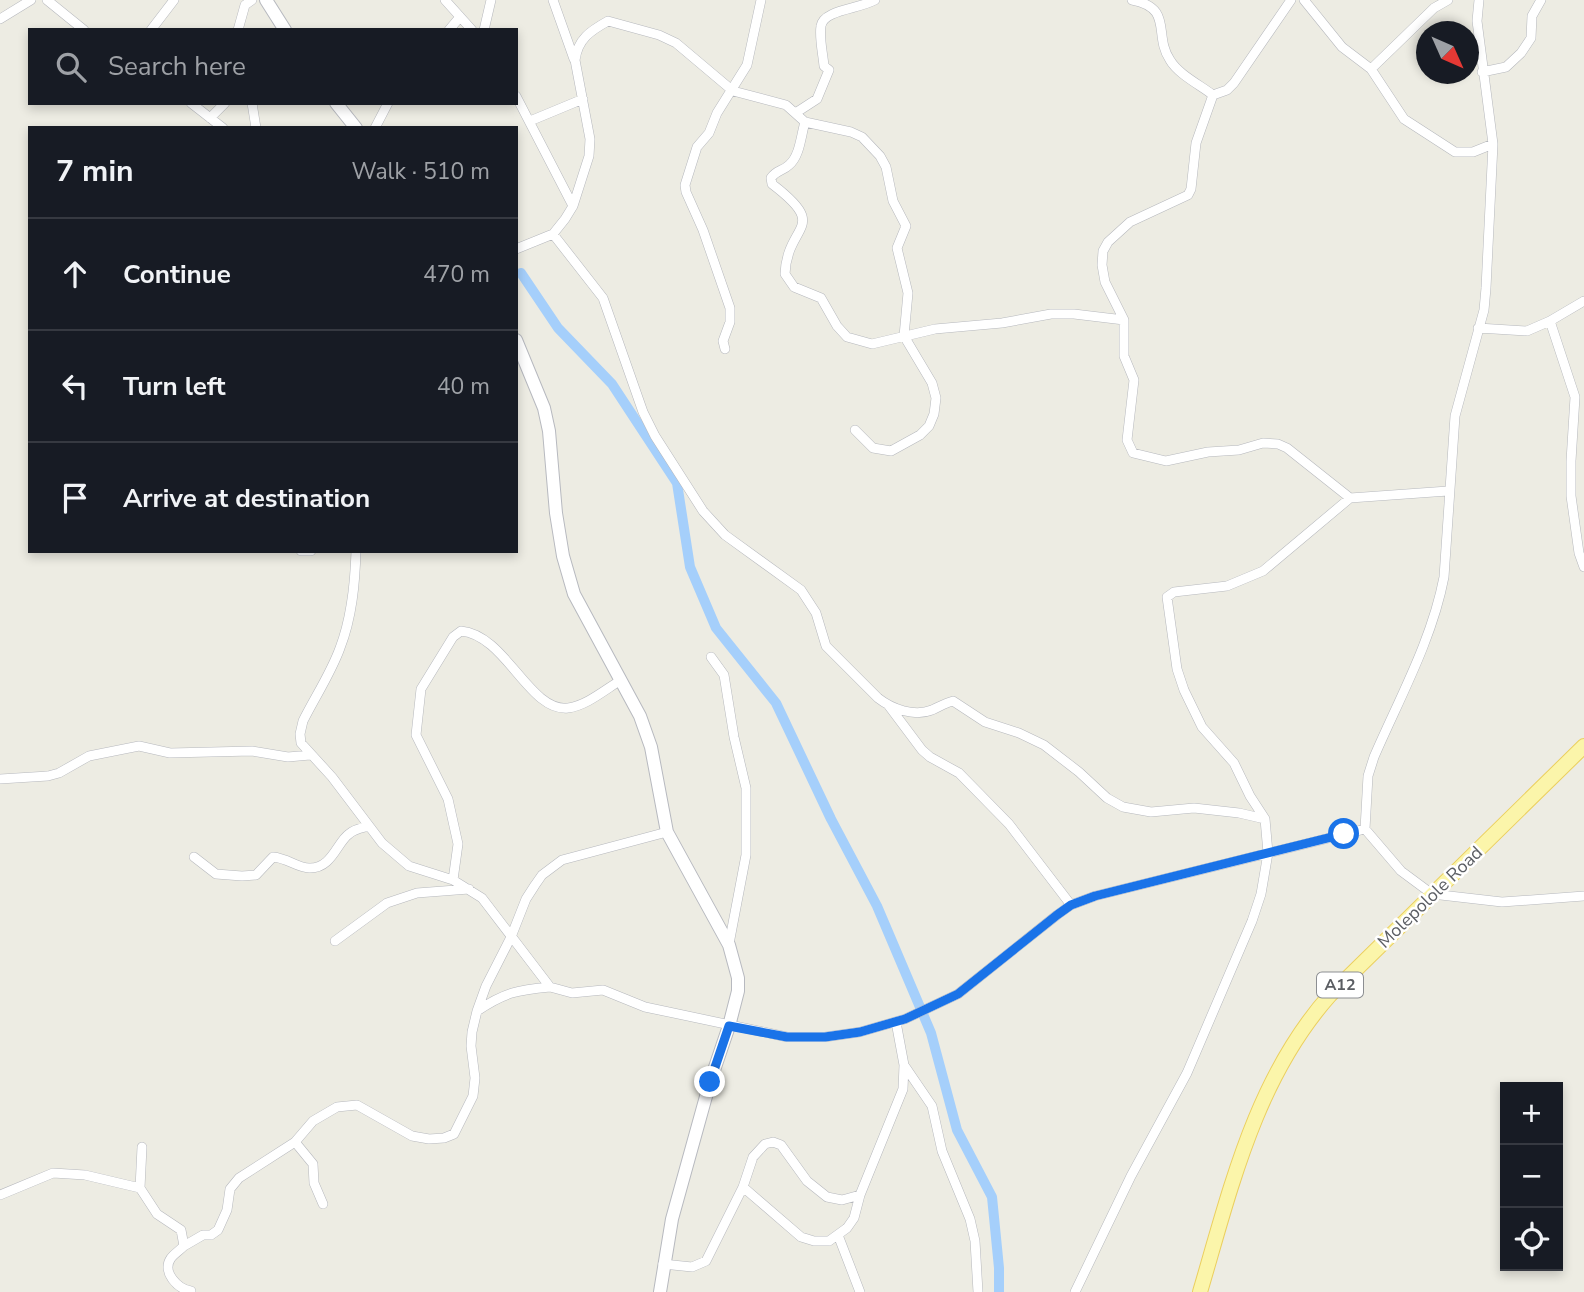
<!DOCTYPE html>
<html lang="en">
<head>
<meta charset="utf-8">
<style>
  :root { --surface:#171b24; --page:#242831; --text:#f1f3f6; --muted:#9ea1a6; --line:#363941 }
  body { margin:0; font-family:"Nunito Sans",sans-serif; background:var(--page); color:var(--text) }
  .controls { position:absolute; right:21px; bottom:21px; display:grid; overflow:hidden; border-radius:0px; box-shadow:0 4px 10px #0003 }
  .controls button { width:63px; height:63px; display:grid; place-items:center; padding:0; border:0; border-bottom:2px solid var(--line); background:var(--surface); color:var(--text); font:35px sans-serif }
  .compass { position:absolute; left:1416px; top:21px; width:63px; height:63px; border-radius:50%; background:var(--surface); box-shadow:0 4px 10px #0003; rotate:135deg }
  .stop { position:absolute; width:21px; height:21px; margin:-16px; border:5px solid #1a73e8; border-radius:50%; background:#fff }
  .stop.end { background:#1a73e8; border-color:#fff; box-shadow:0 2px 7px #0008 }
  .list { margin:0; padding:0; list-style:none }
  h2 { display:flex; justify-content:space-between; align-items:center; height:91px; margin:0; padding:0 28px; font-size:30px }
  h2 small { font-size:23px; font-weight:400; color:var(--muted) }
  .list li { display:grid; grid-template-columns:46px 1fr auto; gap:21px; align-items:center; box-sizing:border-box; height:112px; padding:0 28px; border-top:2px solid var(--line) }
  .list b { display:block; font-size:26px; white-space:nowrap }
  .list em { font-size:23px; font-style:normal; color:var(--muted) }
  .icon { flex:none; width:38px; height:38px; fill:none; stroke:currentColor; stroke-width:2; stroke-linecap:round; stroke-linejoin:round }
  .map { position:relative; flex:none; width:1584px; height:1292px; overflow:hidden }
  .search { position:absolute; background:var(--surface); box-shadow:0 4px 10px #0003; left:28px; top:28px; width:490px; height:77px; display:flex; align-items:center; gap:18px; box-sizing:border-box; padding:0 24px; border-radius:0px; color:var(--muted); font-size:26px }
  .panel { position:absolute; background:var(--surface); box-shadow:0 4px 10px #0003; left:28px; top:126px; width:490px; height:427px; border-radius:0px }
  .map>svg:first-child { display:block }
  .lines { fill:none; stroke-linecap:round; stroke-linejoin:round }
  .canal { stroke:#a5cffb; stroke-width:10 }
  .street-casing { stroke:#b6b8bd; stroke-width:10 }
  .secondary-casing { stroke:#b7b9bf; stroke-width:14 }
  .primary-casing { stroke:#ebcf5e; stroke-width:16 }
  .street { stroke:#fff; stroke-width:9 }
  .secondary { stroke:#fff; stroke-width:12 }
  .primary { stroke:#fbf5aa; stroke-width:14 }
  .route { stroke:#1a73e8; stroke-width:9 }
  .labels { text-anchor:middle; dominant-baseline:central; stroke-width:5; stroke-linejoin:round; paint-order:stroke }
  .shield { fill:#fff; stroke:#8c8e92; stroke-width:2 }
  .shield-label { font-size:16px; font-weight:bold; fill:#5b5e63 }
  .street-label { font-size:18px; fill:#5b5e63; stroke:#fff }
</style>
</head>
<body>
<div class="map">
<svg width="1584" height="1292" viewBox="0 0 1584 1292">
  <rect width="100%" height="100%" fill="#edece3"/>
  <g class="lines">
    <!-- canal -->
    <path class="canal" d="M521 273 558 328 612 384 677 483 690 567 716 628 776 703 831 819 877 906 931 1033 957 1130 992 1197 999 1268V1292"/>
    <!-- street casing -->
    <g class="street-casing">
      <path id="street" d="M47 0 84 30
        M445 0 472 30
        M553 0 574 59
        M1132 0C1174 8 1153 35 1170 60 1178 74 1200 85 1213 95
        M1304 0 1342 47 1371 69 1404 119 1455 152H1473L1493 144
        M0 19 31 0
        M151 30 174 0
        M238 30 245 5 252 0
        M449 30 460 17
        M484 30 491 0
        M1371 69 1434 8 1448 0
        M1482 72 1506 67 1521 53 1531 38 1532 16 1541 0
        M1213 95 1196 143 1191 189 1188 195 1130 222 1108 242 1103 251 1102 265 1105 282 1124 320V356L1134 380 1127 440 1133 453 1166 461 1208 452 1239 450 1263 443 1278 444 1287 448 1350 498
        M1213 95 1227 90 1234 83 1291 0
        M516 96 573 206
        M191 103 223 128
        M252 103 256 128
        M797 112 817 99 829 70 824 66C823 54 819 38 821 26 823 10 859 9 875 0
        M210 118 225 103
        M530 121 583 99
        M805 122C801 135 800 156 789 165 783 171 776 170 771 178L772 184C831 229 787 223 785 274L794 287 821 298 837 326 847 337 872 344 935 329 1002 323 1051 314H1074L1124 320
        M375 128 388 103
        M553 234 603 298 643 412 655 436 703 511 725 535 801 590 816 613 826 646 878 698C892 709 914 717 932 710 939 707 945 703 953 701L985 722 1019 733 1044 745 1079 772 1107 798 1123 807 1151 812 1194 808 1239 813 1265 819
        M516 249 553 234 565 219 573 206 589 156 590 139 575 60C578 39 590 31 608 21L659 35 676 43 733 91 786 105 805 122 851 132 862 137 880 156 886 167 893 201 906 226 897 248 908 293 904 336 932 383 936 398 934 414 929 426 920 435 891 451 873 448 855 430
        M1550 321 1575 397 1571 461V496L1579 553 1584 567
        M1478 328 1527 331 1550 321 1584 301
        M725 349 723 341 730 322V308L703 230 686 192 685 185 697 147 709 133 717 113 747 65 761 0
        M301 551H311
        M356 551C355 584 352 617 340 648 331 673 315 697 303 721L300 734 301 743 332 777 382 843 409 866 453 880 482 898 550 987 572 993 603 990 645 1007 787 1037H825L860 1032 905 1019 958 994 1057 915 1071 905 1095 896 1365 829 1368 776 1374 757C1399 699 1432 640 1444 577L1455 416 1484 310 1486 288 1493 144 1477 21 1479 0
        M711 657 724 675 734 737 746 788V855L729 944
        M889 706 922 750 930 757 959 773 1009 824 1071 905
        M0 779 48 776 59 773 89 756 139 746 170 753 252 751 288 757 310 755
        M1365 829 1401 871 1432 894 1502 902 1584 896
        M194 857 216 874 242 876 256 875 273 857C287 858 298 868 309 868 332 869 337 842 349 834 354 829 362 828 369 826
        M453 880 458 844 448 799 416 735 421 689 453 637 461 631C506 635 529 712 568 708 586 706 606 689 621 680
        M335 941 387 903 417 893 469 889
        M477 1011C505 992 518 990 550 987
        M904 1065 932 1106 942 1151 970 1219 975 1241 978 1292
        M295 1142 313 1164 314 1183 323 1204
        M142 1147 140 1188 157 1214 181 1230 184 1246 203 1235H211L218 1230 227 1210 230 1189 239 1178 295 1142 313 1121 337 1107 357 1105 412 1136 429 1139 444 1138 454 1134 473 1096 475 1078 471 1046 472 1032 477 1011 486 986 511 937 526 899 535 885 542 875 562 860 667 832
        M743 1187 801 1237 814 1241H829L847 1228 854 1218 860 1195 903 1089 904 1065 896 1022
        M0 1195 53 1173 85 1175 140 1188
        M838 1235 860 1292
        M184 1246C180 1250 174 1254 171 1258 161 1272 178 1289 191 1291
        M663 1264 692 1267 706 1261 743 1187 753 1157 765 1144 773 1142 781 1145 807 1181 827 1197 842 1200 860 1195
        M1075 1292 1131 1176 1187 1073 1252 921 1261 894 1268 853 1265 819 1250 796 1234 763 1202 727 1184 690 1177 669 1167 597 1174 592 1227 586 1263 571 1350 498 1448 491"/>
    </g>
    <!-- secondary casing -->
    <g class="secondary-casing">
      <path id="secondary" d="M266 0 285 30
        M336 103 356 128
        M516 340 544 408 549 431 556 513 563 556 574 594 640 716 651 747 667 832 729 945 738 978V991L729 1026 710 1082 672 1219 660 1292"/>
    </g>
    <!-- primary casing -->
    <g class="primary-casing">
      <path id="primary" d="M1200 1292C1231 1187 1256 1078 1330 995L1584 746"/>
    </g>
    <!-- street -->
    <use href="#street" class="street"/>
    <!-- secondary -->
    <use href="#secondary" class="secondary"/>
    <!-- primary -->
    <use href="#primary" class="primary"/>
  </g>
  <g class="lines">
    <!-- route -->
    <path class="route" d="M710 1082 729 1026 787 1037H825L860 1032 905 1019 958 994 1057 915 1071 905 1095 896 1344 834"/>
  </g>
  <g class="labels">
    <!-- shield labels -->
    <rect class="shield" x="1317" y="972.5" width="46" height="25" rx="5"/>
    <g class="shield-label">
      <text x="1340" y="985">A12</text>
    </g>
    <!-- street labels -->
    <g class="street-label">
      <text transform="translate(1430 897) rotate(-44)">Molepolole Road</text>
    </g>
  </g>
</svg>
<div class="controls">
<button>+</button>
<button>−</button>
<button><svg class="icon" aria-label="locate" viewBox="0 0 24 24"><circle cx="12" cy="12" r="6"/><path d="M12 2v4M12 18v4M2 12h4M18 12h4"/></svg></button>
</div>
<svg class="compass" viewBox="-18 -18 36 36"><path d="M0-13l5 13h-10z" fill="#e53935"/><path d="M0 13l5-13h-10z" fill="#9ea1a6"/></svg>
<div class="stop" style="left:1344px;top:834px"></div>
<div class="stop end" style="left:710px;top:1082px"></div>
<div class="search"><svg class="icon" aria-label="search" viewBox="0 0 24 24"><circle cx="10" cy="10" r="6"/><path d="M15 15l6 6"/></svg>Search here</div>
<section class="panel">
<h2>7 min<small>Walk · 510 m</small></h2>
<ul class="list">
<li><svg class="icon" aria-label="ahead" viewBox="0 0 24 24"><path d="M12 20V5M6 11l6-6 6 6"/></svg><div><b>Continue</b></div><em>470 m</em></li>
<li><svg class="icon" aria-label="left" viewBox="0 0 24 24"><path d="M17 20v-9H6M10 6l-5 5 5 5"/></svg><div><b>Turn left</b></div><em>40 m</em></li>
<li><svg class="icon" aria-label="arrive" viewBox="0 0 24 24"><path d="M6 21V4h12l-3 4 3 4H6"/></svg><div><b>Arrive at destination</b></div></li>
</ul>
</section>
</div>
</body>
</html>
